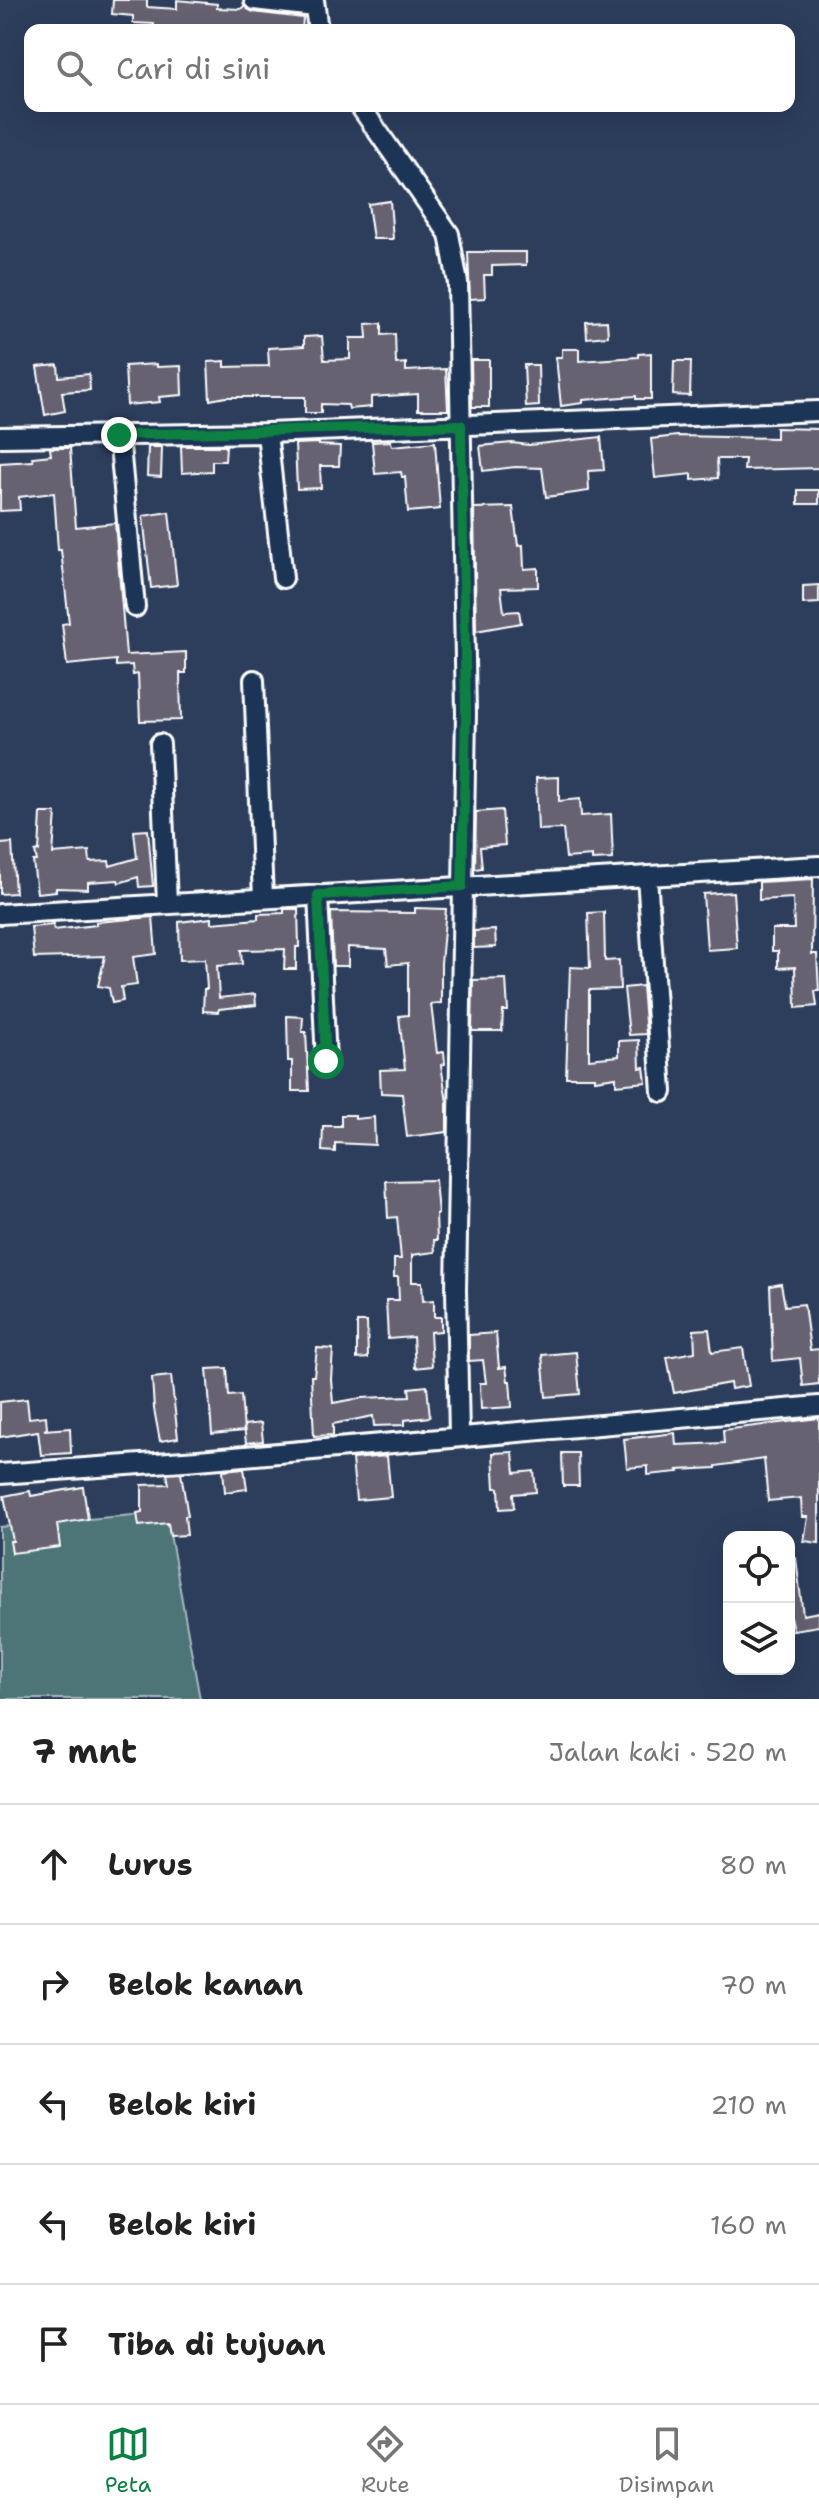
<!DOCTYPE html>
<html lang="id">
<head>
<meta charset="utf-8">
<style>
  :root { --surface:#fff; --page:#f2f2f2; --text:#222; --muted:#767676; --line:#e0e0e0; --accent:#0b8043 }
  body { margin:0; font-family:"Shantell Sans",sans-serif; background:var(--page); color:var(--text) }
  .controls { position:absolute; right:24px; bottom:24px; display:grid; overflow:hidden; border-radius:16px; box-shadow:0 8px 32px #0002 }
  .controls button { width:72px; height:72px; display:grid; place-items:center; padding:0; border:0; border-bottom:2px solid var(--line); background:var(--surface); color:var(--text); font:40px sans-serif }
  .stop { position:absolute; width:24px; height:24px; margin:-18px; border:6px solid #0b8043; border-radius:50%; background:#fff }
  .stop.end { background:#0b8043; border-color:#fff; box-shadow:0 2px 8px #0008 }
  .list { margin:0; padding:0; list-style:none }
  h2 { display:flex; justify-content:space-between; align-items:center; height:104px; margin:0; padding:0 32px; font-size:34px }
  h2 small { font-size:26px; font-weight:400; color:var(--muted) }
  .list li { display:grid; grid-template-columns:52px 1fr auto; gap:24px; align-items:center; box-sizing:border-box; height:120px; padding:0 32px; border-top:2px solid var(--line) }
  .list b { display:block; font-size:30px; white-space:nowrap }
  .list em { font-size:26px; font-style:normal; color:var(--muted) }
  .icon { flex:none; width:44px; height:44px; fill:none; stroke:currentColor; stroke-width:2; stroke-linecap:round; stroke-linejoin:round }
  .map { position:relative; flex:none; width:819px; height:1699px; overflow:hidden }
  .search { position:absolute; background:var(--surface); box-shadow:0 8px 32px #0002; left:24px; right:24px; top:24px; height:88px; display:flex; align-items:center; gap:20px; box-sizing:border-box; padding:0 28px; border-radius:16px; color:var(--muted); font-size:30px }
  .sheet { height:704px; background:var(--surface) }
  nav { display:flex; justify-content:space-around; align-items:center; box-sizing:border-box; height:112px; border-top:2px solid var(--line); background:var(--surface); font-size:22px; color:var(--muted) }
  nav a { display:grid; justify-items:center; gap:4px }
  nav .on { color:var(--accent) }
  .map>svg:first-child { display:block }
  .green { fill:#4e7578; stroke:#a6babc; stroke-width:2 }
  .building { fill:#666272; stroke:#fff; stroke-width:2 }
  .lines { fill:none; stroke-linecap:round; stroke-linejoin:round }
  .minor-casing { stroke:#fff; stroke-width:24 }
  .minor { stroke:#1d3557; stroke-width:18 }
  .route { stroke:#0b8043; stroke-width:10 }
</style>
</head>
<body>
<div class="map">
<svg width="819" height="1699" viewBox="0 0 819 1699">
  <rect width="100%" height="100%" fill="#2c3e5c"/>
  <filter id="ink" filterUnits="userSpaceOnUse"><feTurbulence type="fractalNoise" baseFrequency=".0125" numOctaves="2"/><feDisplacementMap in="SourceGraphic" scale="16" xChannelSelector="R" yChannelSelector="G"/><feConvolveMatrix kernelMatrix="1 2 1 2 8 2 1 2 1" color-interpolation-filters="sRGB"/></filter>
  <g filter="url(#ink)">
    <!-- green -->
    <path class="green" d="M166 1512 200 1699H0V1527Z"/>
    <!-- building -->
    <path class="building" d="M113 0H147V7L177 9V0L217 4V8L241 9 244 6 253 12 303 18 302 30H153L154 24 133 23V16L112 14Z
      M390 201 393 239H373L368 204Z
      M468 252H526V265L492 266V275H484L485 298 470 299Z
      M607 321 608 336 587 338 586 322Z
      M382 323V335L395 334 396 364 406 363V371L446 369 448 410H418V394L371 397V407L349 409 348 405 321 404V413H305V397H226L210 400 208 362 225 361V367L269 366 268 348 304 346V337L322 336 324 360 350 359V338H367L366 324Z
      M562 349H579V361L638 357V354L651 353V399H636V396L583 400V403L561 406 556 357H562Z
      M471 360H489V407H472Z
      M674 361H691L690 396 673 395Z
      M157 364V367L181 366 182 395 159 397 160 402 127 405 125 366Z
      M58 365 59 377 89 374 90 390 62 392 65 411 45 415 37 367Z
      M524 365H538L539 406 526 407Z
      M776 428 819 429V468L744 470 745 459H717L718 478 692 480V474L655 478 651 439 677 436 776 438Z
      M601 437 604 470 588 471 589 491 546 497 542 468 515 467 483 471 480 446 512 443 529 445Z
      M391 441 392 446 435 442 440 509 408 512 405 477H402L401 472 375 474 372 442Z
      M319 443V445L340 446 339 466H320L321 488 297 489 295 444Z
      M181 446H226L225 461H212V471L182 473Z
      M148 447H162L161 477 147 476Z
      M50 448H70L76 527 115 523 126 655 186 652V673H180L181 720 140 721 138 674 133 675 132 665 116 666V660L67 665 62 624 69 623 61 550H58L54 493 19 497 20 510 0 511V463L33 461 32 457 51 455Z
      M798 490H819V504H798Z
      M513 507 518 546 523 545 524 569 538 568V587L501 588 504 612 519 611 521 623 476 631 474 508Z
      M169 512 177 585 151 588 143 516Z
      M819 585V603L803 604V586Z
      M559 777V801L580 799 581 816 611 814 613 859 592 860V856L566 858 563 829 538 830 536 778Z
      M502 810 505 845 480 847 482 868 475 869 476 812Z
      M41 813H56L53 854 89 851 90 862 109 861 110 866 137 858 134 831 148 830 153 886 139 887 138 877 119 883 118 880 88 882V889L56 888V891L37 893 33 861H37L35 852 39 851Z
      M12 843 15 893 0 894V844Z
      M813 879 812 954H817L819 991H815L817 1006 796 1008 795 967 778 968V951H772V929H794L793 898 759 900V882Z
      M733 892 737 948 707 950 703 894Z
      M415 908 446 909 441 963V1003L431 1004 437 1053 444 1052 445 1064 441 1065 447 1102V1132L407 1137 402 1094 381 1093 380 1070 405 1069 399 1016 408 1015V963L388 965 386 949 348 947V966H333L331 912 415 913Z
      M284 909H298L299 947H296V969H284L285 949 241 950 242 964 217 966 219 998 255 994 256 1005 219 1009 218 1012 203 1011 204 989H207L205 959 180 960 179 922 212 918V923L258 919V914L284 913Z
      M604 912 605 961 619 960 620 989 589 990V1059L619 1056V1041L639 1040 640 1068 644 1067 646 1082 616 1085V1077L595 1080V1077H566L570 967 590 968 588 913Z
      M153 917 156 954 133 957 137 985 121 987 123 1001 112 1003 109 988 98 986 105 956 34 958 31 927 53 925 54 930 96 925V922Z
      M495 930 496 947 474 948V931Z
      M506 979 508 1011H503L502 1031H472L473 980Z
      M642 986 646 1034 629 1035 624 988Z
      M287 1016 303 1017 302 1032H306L309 1091H292V1061H288Z
      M341 1115H355V1119L374 1117 375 1145 335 1143V1152L322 1151 323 1126H341Z
      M435 1180 438 1214H436L437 1240H434L435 1252 412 1255V1282H422L423 1301 434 1300V1317H441V1331L430 1332 432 1366 415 1368 413 1337 388 1339 386 1300H399L398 1277H394V1259H401L397 1217 388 1218 386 1181Z
      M781 1284 785 1306 804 1304 810 1350 819 1349V1384L803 1386 800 1358 773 1361 770 1286Z
      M357 1322H367L368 1358 357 1359Z
      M709 1329 712 1352 743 1348 749 1386 731 1389 730 1383 674 1393 667 1357 695 1352 694 1330Z
      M496 1333 499 1368 506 1367 508 1381H510L512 1407 481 1409 480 1383H486L483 1360 469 1361V1335Z
      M317 1348 333 1349 331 1379 333 1403 361 1398 410 1396 409 1388 427 1386 430 1417 405 1420V1425L374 1426 373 1416 333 1424V1435L314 1436 311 1376H314Z
      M576 1352 580 1394 546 1397 542 1355Z
      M227 1368 229 1396 241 1395 244 1431 212 1434 207 1369Z
      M171 1376 178 1438 160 1441 154 1409 152 1378Z
      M27 1399 29 1418 46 1416 47 1429 44 1430 70 1428 71 1453 41 1455 38 1431 0 1437V1402Z
      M819 1418V1543L804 1541 808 1517H802L801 1498 768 1501 764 1459 716 1466V1468L678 1470 679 1472 648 1475V1466L627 1468 624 1439 675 1433 676 1445 724 1443 723 1430Z
      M261 1423 263 1441 246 1443 244 1425Z
      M513 1452 515 1473 534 1471 536 1492 513 1494 514 1508 500 1509 499 1488H495L493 1453Z
      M562 1453H578L579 1486H563Z
      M387 1456 391 1497 356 1500 352 1459Z
      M244 1468 247 1489 225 1492 223 1470Z
      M181 1473 188 1516H185L187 1535 170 1536 168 1523 139 1526 137 1513 142 1512V1485L169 1484 167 1474Z
      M83 1487 88 1519 57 1524 60 1547 12 1553 10 1541H13L4 1496 30 1491 31 1496Z
      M796 1558 803 1615 819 1612V1626L793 1630 789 1612V1559Z"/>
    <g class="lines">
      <!-- minor casing -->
      <g class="minor-casing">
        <path id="minor" d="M254 0 315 7
          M314 0 318 30
          M360 106 449 234 458 283 466 713 456 1290 459 1436
          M267 433 283 578
          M119 435 135 607
          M0 437 267 433 819 411
          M254 680 263 898
          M160 744 167 903
          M647 876 662 1092
          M318 895 326 1061
          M0 914 819 866
          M0 1474 198 1460 819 1406"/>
      </g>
      <!-- minor -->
      <use href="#minor" class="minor"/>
    </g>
  </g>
  <g class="lines" filter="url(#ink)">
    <!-- route -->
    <path class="route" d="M119 435 461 425 466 713 462 886 318 895 326 1061"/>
  </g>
</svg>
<div class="controls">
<button><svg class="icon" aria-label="locate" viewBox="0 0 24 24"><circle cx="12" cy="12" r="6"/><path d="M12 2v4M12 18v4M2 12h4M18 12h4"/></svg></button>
<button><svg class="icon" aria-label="layers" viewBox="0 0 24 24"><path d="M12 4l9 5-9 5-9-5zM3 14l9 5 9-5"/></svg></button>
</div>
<div class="stop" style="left:326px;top:1061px"></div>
<div class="stop end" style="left:119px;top:435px"></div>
<div class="search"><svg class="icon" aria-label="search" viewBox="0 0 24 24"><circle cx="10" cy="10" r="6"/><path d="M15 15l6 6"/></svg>Cari di sini</div>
</div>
<section class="sheet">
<h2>7 mnt<small>Jalan kaki · 520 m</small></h2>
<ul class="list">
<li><svg class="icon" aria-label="ahead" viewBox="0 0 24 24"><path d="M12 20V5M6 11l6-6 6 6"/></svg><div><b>Lurus</b></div><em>80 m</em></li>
<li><svg class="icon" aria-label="right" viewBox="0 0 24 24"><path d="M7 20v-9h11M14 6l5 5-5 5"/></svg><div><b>Belok kanan</b></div><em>70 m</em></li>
<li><svg class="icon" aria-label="left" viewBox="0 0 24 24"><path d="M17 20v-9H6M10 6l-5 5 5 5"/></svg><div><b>Belok kiri</b></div><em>210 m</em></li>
<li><svg class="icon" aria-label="left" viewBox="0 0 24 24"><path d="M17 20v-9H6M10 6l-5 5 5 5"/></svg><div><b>Belok kiri</b></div><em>160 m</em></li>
<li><svg class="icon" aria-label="arrive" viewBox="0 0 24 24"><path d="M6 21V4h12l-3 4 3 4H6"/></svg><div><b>Tiba di tujuan</b></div></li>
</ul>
</section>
<nav>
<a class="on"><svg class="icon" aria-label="map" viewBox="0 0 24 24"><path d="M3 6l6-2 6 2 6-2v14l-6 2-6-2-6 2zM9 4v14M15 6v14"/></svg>Peta</a>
<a><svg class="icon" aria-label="directions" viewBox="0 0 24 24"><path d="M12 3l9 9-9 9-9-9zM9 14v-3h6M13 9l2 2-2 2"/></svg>Rute</a>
<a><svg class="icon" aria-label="saved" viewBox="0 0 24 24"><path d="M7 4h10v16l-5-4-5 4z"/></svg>Disimpan</a>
</nav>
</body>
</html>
